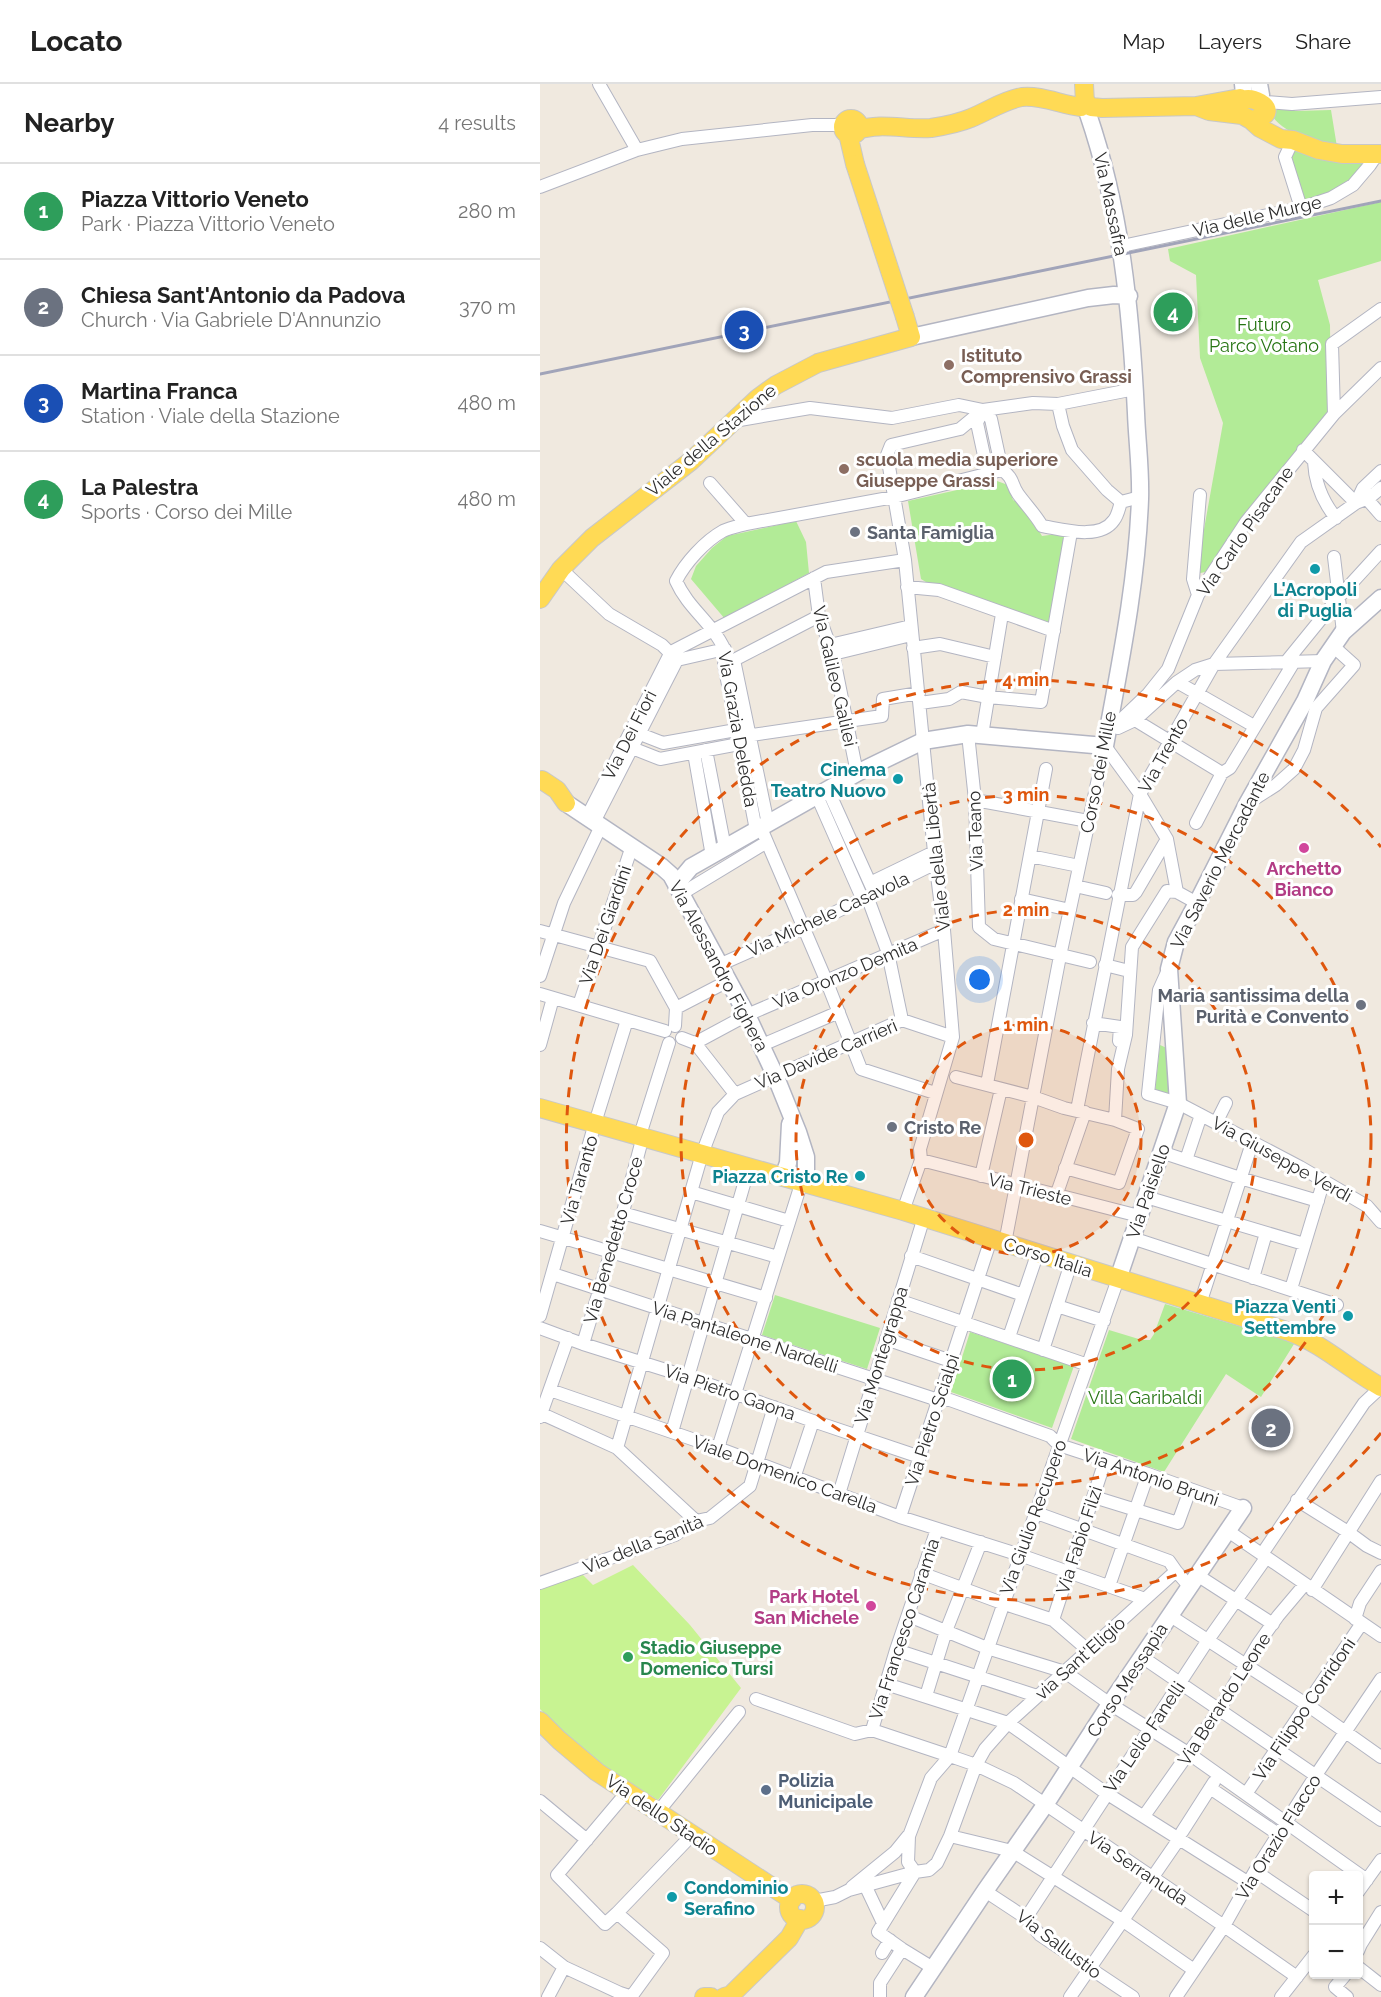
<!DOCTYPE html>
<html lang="en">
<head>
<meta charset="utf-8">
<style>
  :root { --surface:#fff; --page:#f2f2f2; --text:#222; --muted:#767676; --line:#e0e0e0; --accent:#7c3aed }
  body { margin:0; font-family:Raleway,sans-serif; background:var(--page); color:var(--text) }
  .controls { position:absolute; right:18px; bottom:18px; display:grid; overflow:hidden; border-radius:6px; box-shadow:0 2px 4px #0004 }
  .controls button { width:54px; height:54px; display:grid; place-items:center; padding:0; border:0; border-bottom:2px solid var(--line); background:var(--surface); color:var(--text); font:30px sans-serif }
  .you { position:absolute; left:440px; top:896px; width:21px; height:21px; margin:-15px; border:4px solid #fff; border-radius:50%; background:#1a73e8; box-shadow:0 0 0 9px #1a73e833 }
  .badge { display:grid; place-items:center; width:39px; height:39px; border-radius:50%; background:var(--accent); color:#fff; font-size:20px; font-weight:700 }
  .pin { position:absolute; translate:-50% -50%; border:3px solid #fff; box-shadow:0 2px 6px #0006 }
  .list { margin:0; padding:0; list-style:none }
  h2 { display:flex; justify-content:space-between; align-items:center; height:78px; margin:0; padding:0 24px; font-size:26px }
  h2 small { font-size:20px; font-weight:400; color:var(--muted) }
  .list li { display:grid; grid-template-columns:39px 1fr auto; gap:18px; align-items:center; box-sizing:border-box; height:96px; padding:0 24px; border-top:2px solid var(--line) }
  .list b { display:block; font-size:22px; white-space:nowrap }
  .list p { margin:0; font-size:20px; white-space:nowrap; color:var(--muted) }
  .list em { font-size:20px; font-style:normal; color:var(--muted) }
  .map { position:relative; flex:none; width:841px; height:1913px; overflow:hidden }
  header { display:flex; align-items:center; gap:36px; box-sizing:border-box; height:84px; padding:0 30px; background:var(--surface); border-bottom:2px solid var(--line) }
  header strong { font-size:28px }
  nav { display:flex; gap:33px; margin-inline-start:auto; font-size:21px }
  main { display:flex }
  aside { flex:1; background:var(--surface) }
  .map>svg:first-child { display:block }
  .green { fill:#b2eb97 }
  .pitch { fill:#c8f392 }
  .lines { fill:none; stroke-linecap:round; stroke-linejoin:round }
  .street-casing { stroke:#b3b5c2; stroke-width:14 }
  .secondary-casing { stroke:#b3b5c2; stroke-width:19 }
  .primary-casing { stroke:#c8c8c8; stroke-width:20 }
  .street { stroke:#fff; stroke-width:12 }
  .secondary { stroke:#fff; stroke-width:16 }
  .primary { stroke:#ffda55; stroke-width:18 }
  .rail { stroke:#a1a4b9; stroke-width:3 }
  .primary-bridge-casing { stroke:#c8c8c8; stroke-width:20; stroke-linecap:butt }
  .primary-bridge { stroke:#ffda55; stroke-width:18 }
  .ring { fill:none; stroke:#df570e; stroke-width:3; stroke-dasharray:10 8 }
  .education-dot { fill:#8d6e63; stroke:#fff; stroke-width:2 }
  .worship-dot { fill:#6b7280; stroke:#fff; stroke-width:2 }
  .culture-dot { fill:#0f9aa8; stroke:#fff; stroke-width:2 }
  .hotel-dot { fill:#d1479c; stroke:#fff; stroke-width:2 }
  .leisure-dot { fill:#2e9e5b; stroke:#fff; stroke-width:2 }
  .service-dot { fill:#5c6f8a; stroke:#fff; stroke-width:2 }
  .labels { text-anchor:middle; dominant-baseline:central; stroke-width:6; stroke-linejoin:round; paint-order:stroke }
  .street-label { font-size:18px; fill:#2d2d2d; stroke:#fff }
  .park-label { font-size:18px; fill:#267513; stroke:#fff }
  .education-label { font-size:18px; font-weight:bold; fill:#785e54; stroke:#fff; text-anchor:start }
  .worship-label { font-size:18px; font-weight:bold; fill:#5b616d; stroke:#fff; text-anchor:start }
  .culture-label { font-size:18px; font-weight:bold; fill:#0d838f; stroke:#fff; text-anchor:end }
  .hotel-label { font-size:18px; font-weight:bold; fill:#b23c85; stroke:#fff }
  .leisure-label { font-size:18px; font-weight:bold; fill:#27864d; stroke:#fff; text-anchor:start }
  .service-label { font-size:18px; font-weight:bold; fill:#4e5e75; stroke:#fff; text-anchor:start }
  .centre { fill:#df570e; stroke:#fff; stroke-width:3 }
  .ring-label { font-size:18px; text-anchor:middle; font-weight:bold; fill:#df570e; stroke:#fff; stroke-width:6; stroke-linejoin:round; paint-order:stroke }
</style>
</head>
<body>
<header>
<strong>Locato</strong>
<nav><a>Map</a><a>Layers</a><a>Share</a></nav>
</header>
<main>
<aside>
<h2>Nearby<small>4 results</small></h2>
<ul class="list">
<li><span class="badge" style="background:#2e9e5b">1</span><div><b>Piazza Vittorio Veneto</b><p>Park · Piazza Vittorio Veneto</p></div><em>280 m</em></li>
<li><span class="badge" style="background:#6b7280">2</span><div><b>Chiesa Sant'Antonio da Padova</b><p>Church · Via Gabriele D'Annunzio</p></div><em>370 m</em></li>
<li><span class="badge" style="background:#1a4fb4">3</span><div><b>Martina Franca</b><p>Station · Viale della Stazione</p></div><em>480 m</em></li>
<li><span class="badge" style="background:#2e9e5b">4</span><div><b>La Palestra</b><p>Sports · Corso dei Mille</p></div><em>480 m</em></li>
</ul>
</aside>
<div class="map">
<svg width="841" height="1913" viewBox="0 0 841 1913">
  <rect width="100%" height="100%" fill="#f0e9df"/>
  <!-- green -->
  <path class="green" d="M739 24H752L755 27 791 26 797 63C776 57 747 52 733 33L735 26Z
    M754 60 828 76 810 99 765 120 749 73Z
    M841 118V177L778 196 790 241 791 329 665 488 656 490 683 339 660 274 656 191 630 177 628 165Z
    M457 397 468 401 473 416 484 422 502 452 531 448 514 547 399 506 381 495 368 417Z
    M256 437 266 458 269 489 185 535 151 495 156 482 172 464 187 452Z
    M620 961 629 965 631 1011 615 1007Z
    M235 1211 340 1244 327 1285 222 1251Z
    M625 1220 753 1258 754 1260 721 1313 686 1290 624 1388 531 1355 569 1246 602 1256H610L614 1250Z
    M430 1248 534 1282 512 1344 411 1308Z"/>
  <!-- pitch -->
  <path class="pitch" d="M93 1481 150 1541 201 1604 118 1716 47 1672 0 1625V1506L42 1490 53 1501Z"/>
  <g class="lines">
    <!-- street casing -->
    <g class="street-casing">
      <path id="street" d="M59 0 97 66
        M726 18 752 20 841 13
        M753 56 745 73 761 124
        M0 103 97 66 142 55 272 41H296L304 39
        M582 162 761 124 791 114 813 101 830 81 836 72
        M518 320 523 342 532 366 567 406 581 418
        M443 326 451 335 462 386
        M442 327 437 339 448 390
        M794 330 792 260 841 225
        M194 337 270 324 352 334 419 321 443 326 493 319 518 320 595 305
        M763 366 816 419 823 404 841 387
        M774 378C775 399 783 418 796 434
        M462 386C474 394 471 400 478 410 486 421 495 430 502 442 521 445 560 457 574 436 578 431 579 424 581 418L600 413
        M170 399 206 440
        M827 415 841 431
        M794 473 803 548
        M21 485 69 530 122 561 137 576 54 738
        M274 494 279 532 293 570 317 689
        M367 503 399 506 514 547
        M658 511 653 495 660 411
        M290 561 371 542
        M373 564 400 560 455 573
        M293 570 371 551
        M188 574 194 576 279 532
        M137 576 185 565
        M194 576 228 740
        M746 578 798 514 841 467
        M637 598 714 642
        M380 619 409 615 421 608 448 613 501 618 531 448
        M595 636 682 689 690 684 754 578
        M578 644 595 636 637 598 655 586 674 580 783 577
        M567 649 608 610 628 585 658 511 706 438 794 330 841 284
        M100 650 123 659 196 646
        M428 650 435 716 439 843 454 855 550 878
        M442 651 462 530
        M198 653 342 632 343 615 379 609
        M565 662 600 710 627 755 596 808 593 811H578
        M92 664 120 675 199 660
        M166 666 185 764
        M154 669 172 772
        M288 706 334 808
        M277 712 322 814
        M435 716 548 737
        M711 717 736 701 754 685 764 666 776 624 814 581 794 563
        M47 733 131 568 286 488 365 476
        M656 739 682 689
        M221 744 286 896 321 985 395 1009
        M216 746 184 580 188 574C176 540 150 528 136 497 145 479 165 457 183 447 190 444 199 442 206 440L354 413 462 386
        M627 755 637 808
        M490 772 539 782
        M330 799 394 768
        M535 802 566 809
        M141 810 227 758
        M327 812 348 869 362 936
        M481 815 530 826
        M0 847 110 877 136 924 135 942
        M179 881 263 844 396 779
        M565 881 589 887
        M628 886 619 906 608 1010 638 1019 760 1083 827 1122 841 1138
        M0 892 24 819 61 742
        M0 910 125 947
        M39 921 92 762
        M136 924 188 897
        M553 939 580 943 579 957
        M142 954 155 959 207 931 404 846
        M155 959 195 1010
        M0 961 13 914
        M222 961 299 928
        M416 993 493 1013 524 1024 575 1036 598 1045 579 1099 525 1084
        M447 1000 506 685
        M537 1026 600 710 674 580 761 458 816 419 829 414 841 404
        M575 1036 578 985 586 951 592 863 627 807 637 808 657 819
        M676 1039 686 1019
        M100 1051 129 959
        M621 1068 700 1094 778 1117
        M381 1076 599 1132
        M646 1076 661 1031
        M441 1092 461 1005
        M151 1108 249 1137
        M516 1112 545 1028
        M606 1113 764 1160
        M363 1127 381 1076 380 1065 413 953 404 846 394 768 365 476 347 371 351 361 420 345 443 326
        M86 1130 238 1173
        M0 1147 226 1214
        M592 1154 797 1221
        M465 1159 520 872 565 662
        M371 1172 483 1211
        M13 1190 398 1316H410L510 1352 519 1361 608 1390 703 1424
        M713 1194 726 1149
        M751 1205 784 1096
        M358 1216 548 1281
        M660 1220 712 1059
        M517 1222 564 1237
        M0 1232 55 1039 87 936
        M0 1244 43 1260 148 1293 273 1337 380 1373
        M469 1253 498 1168
        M346 1255 411 1277
        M43 1260 83 1128 103 1052
        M503 1266 531 1179
        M10 1306 178 1364 360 1433 480 1471 605 1515
        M0 1329 77 1364 156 1437
        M0 1333 28 1254
        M132 1348 209 1083
        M77 1364 162 1070 178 1028 195 1010 362 936 413 953
        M178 1364 262 1097
        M254 1394 273 1337
        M299 1410 384 1133
        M554 1413 638 1439 650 1406
        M757 1416 808 1448 827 1462 841 1469
        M494 1428 629 1477 636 1487
        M360 1433 451 1155
        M688 1447 841 1552
        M722 1470 824 1319 841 1303
        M381 1489 462 1519 513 1536 549 1567
        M657 1491 733 1540
        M0 1499 135 1451 156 1437 170 1434 210 1402 234 1323
        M569 1502 608 1390
        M649 1502 636 1487 468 1639 445 1665 436 1681 474 1699 684 1842 757 1893
        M772 1506 841 1397
        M629 1531 766 1620 841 1673
        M369 1532 447 1564 525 1588 570 1620 648 1669 827 1796
        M815 1535 820 1519 841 1487
        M513 1536 565 1377
        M356 1566 497 1612
        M602 1573 841 1736
        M346 1600 468 1639 566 1709 709 1799
        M386 1612 406 1547 441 1458
        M216 1615 315 1650 332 1646
        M332 1646 410 1672 578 1195
        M332 1646 356 1566 397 1445
        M670 1704 738 1750
        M706 1710 822 1539
        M0 1717 47 1756
        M118 1728 199 1628
        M604 1732 679 1626 718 1560 738 1532 765 1500
        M642 1748 674 1698
        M410 1752 472 1767 582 1836 654 1886
        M715 1787 774 1827
        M375 1788 338 1848 362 1865 393 1884
        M325 1801 343 1839
        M312 1803 355 1768 368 1752
        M445 1807 486 1834 500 1851 593 1913
        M818 1808 841 1776
        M274 1817 295 1813 309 1806 375 1788 389 1786 397 1779 410 1752 436 1681 410 1672 391 1694 369 1752 368 1778 375 1788
        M77 1829 65 1840 17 1791 87 1708
        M486 1834 668 1556 726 1474
        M0 1864 24 1883 80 1909 92 1913
        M818 1867 821 1860 841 1828
        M342 1869 350 1856
        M818 1883 841 1901
        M806 1890 795 1903 807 1913
        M8 1913 24 1883
        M91 1913 123 1869 77 1829 152 1751
        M340 1913V1899L362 1865
        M530 1913 639 1755
        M636 1913 684 1842 715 1787 776 1691 841 1595
        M741 1913 774 1871"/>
    </g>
    <!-- secondary casing -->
    <g class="secondary-casing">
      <path id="secondary" d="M703 0 704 10
        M719 0 721 11
        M371 253 548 214 574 211 589 212
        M26 719 122 783 131 791 207 931 235 991 258 1048 266 1073V1088L262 1097
        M136 801 151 783 317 689 383 657 428 650 565 662C580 580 597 498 600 415 601 386 597 357 596 329 591 227 581 126 548 30
        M243 1093 248 1079 250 1040
        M578 1195 638 1019 629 885 636 858 657 819 707 720 765 617 783 577 803 548 841 514
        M374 1913 445 1807 505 1721 570 1620 703 1424"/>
    </g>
    <!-- primary casing -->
    <g class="primary-casing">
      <path id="primary" d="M544 0 545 19
        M656 22 669 27 702 31 711 36 720 44 741 55 753 56 779 66 802 70H841
        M541 23 547 19 551 23 562 24 656 22 700 14
        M698 25C697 0 753 29 711 36
        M303 43a8 8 0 1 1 16 0a8 8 0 1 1-16 0Z
        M318 46C340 38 368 46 391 44 404 42 419 39 431 34 448 27 464 16 482 13 501 11 522 21 541 23
        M308 50 315 80
        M0 515 21 485 52 454 151 377 218 314 236 301 278 279 371 253 365 233
        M2 696 17 706 26 719
        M0 1024 363 1127 750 1248C783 1260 810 1286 841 1303
        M0 1637 19 1656 57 1688 252 1816
        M249 1823a13 13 0 1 1 26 0a13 13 0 1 1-26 0Z
        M164 1913H171
        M184 1913 191 1911 249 1854 260 1835"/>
    </g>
    <!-- street -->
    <use href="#street" class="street"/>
    <!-- secondary -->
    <use href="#secondary" class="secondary"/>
    <!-- primary -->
    <use href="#primary" class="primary"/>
    <!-- rail -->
    <path class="rail" d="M0 290 841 117"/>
    <!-- primary-bridge casing -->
    <g class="primary-bridge-casing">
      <path id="primary-bridge" d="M315 80 365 233"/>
    </g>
    <!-- primary-bridge -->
    <use href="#primary-bridge" class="primary-bridge"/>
  </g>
  <!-- distance rings -->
  <circle cx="486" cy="1056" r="115" fill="#df570e" fill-opacity=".12"/>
  <g class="ring">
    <circle cx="486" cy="1056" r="115"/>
    <circle cx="486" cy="1056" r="230"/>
    <circle cx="486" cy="1056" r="345"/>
    <path d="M841 1349A460 460 0 1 1 841 763"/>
  </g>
  <!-- markers -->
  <g class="education-dot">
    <circle cx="409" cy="281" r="6"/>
    <circle cx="304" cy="385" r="6"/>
  </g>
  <g class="worship-dot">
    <circle cx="315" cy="448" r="6"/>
    <circle cx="821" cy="921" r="6"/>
    <circle cx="352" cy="1043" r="6"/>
  </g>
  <g class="culture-dot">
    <circle cx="775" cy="485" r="6"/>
    <circle cx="358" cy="695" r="6"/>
    <circle cx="320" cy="1092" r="6"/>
    <circle cx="808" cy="1232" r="6"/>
    <circle cx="132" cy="1813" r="6"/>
  </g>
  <g class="hotel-dot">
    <circle cx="764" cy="764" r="6"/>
    <circle cx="331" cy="1522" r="6"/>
  </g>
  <circle class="leisure-dot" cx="88" cy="1573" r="6"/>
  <circle class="service-dot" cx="226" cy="1706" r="6"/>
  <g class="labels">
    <!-- street labels -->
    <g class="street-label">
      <text transform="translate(571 120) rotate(78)">Via Massafra</text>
      <text transform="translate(717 132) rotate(-13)">Via delle Murge</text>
      <text transform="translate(171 356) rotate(-40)">Viale della Stazione</text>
      <text transform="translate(705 447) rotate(-55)">Via Carlo Pisacane</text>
      <text transform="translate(295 592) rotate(77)">Via Galileo Galilei</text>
      <text transform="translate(198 645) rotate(80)">Via Grazia Deledda</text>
      <text transform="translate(89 651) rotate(-63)">Via Dei Fiori</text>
      <text transform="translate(623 671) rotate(-61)">Via Trento</text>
      <text transform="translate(558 688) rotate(-79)">Corso dei Mille</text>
      <text transform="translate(435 747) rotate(-92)">Via Teano</text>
      <text transform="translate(396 773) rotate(-96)">Viale della Libertà</text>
      <text transform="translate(680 776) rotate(-63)">Via Saverio Mercadante</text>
      <text transform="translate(288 830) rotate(-25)">Via Michele Casavola</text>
      <text transform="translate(65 841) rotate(-71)">Via Dei Giardini</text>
      <text transform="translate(179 882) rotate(62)">Via Alessandro Fighera</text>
      <text transform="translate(305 889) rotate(-23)">Via Oronzo Demita</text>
      <text transform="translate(286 970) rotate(-23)">Via Davide Carrieri</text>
      <text transform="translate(742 1075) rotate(29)">Via Giuseppe Verdi</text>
      <text transform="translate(39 1096) rotate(-74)">Via Taranto</text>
      <text transform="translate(490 1105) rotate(14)">Via Trieste</text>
      <text transform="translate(608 1107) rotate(-71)">Via Paisiello</text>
      <text transform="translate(73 1156) rotate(-74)">Via Benedetto Croce</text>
      <text transform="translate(508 1173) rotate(18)">Corso Italia</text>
      <text transform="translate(205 1253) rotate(18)">Via Pantaleone Nardelli</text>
      <text transform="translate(341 1271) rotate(-73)">Via Montegrappa</text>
      <text transform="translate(190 1308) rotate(19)">Via Pietro Gaona</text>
      <text transform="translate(392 1336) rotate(-72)">Via Pietro Scialpi</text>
      <text transform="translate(245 1390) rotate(20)">Viale Domenico Carella</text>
      <text transform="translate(611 1393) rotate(19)">Via Antonio Bruni</text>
      <text transform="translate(493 1433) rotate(-70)">Via Giulio Recupero</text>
      <text transform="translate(539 1456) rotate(-72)">Via Fabio Filzi</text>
      <text transform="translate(103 1460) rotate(-22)">Via della Sanità</text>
      <text transform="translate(364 1545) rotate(-72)">Via Francesco Caramia</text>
      <text transform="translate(540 1574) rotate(-42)">via Sant'Eligio</text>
      <text transform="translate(587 1596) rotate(-57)">Corso Messapia</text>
      <text transform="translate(684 1615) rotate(-57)">Via Berardo Leone</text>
      <text transform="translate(764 1625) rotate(-56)">Via Filippo Corridoni</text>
      <text transform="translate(604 1653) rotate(-56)">Via Lelio Fanelli</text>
      <text transform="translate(122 1731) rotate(34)">Via dello Stadio</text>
      <text transform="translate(738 1753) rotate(-58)">Via Orazio Flacco</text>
      <text transform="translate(598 1784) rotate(34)">Via Serranuda</text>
      <text transform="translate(519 1860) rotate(37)">Via Sallustio</text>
    </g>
    <!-- park labels -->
    <g class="park-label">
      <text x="724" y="240">Futuro<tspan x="724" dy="21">Parco Votano</tspan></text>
      <text x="605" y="1313">Villa Garibaldi</text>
    </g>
    <!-- education labels -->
    <g class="education-label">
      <text x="421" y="271">Istituto<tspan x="421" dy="21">Comprensivo Grassi</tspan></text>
      <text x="316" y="375">scuola media superiore<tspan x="316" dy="21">Giuseppe Grassi</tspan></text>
    </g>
    <!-- worship labels -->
    <g class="worship-label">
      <text x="327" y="448">Santa Famiglia</text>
      <text x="809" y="911" text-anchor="end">Maria santissima della<tspan x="809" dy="21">Purità e Convento</tspan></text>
      <text x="364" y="1043">Cristo Re</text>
    </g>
    <!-- culture labels -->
    <g class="culture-label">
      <text x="775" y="505" text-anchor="middle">L'Acropoli<tspan x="775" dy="21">di Puglia</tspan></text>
      <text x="346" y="685">Cinema<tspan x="346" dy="21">Teatro Nuovo</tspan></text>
      <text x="308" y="1092">Piazza Cristo Re</text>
      <text x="796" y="1222">Piazza Venti<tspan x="796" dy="21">Settembre</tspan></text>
      <text x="144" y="1803" text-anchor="start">Condominio<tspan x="144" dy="21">Serafino</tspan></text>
    </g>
    <!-- hotel labels -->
    <g class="hotel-label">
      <text x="764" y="784">Archetto<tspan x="764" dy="21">Bianco</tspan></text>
      <text x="319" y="1512" text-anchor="end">Park Hotel<tspan x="319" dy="21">San Michele</tspan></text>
    </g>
    <!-- leisure labels -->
    <g class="leisure-label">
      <text x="100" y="1563">Stadio Giuseppe<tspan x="100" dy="21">Domenico Tursi</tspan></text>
    </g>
    <!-- service labels -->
    <g class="service-label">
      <text x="238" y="1696">Polizia<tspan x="238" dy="21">Municipale</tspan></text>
    </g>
  </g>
  <circle cx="486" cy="1056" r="9" class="centre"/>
  <g class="ring-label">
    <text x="486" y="602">4 min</text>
    <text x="486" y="717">3 min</text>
    <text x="486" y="832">2 min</text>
    <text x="486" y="947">1 min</text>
  </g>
</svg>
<div class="controls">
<button>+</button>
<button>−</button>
</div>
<div class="you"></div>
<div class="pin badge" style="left:472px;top:1295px;background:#2e9e5b">1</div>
<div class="pin badge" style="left:731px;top:1344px;background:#6b7280">2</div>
<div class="pin badge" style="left:204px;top:246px;background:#1a4fb4">3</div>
<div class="pin badge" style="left:633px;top:228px;background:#2e9e5b">4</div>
</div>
</main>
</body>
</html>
